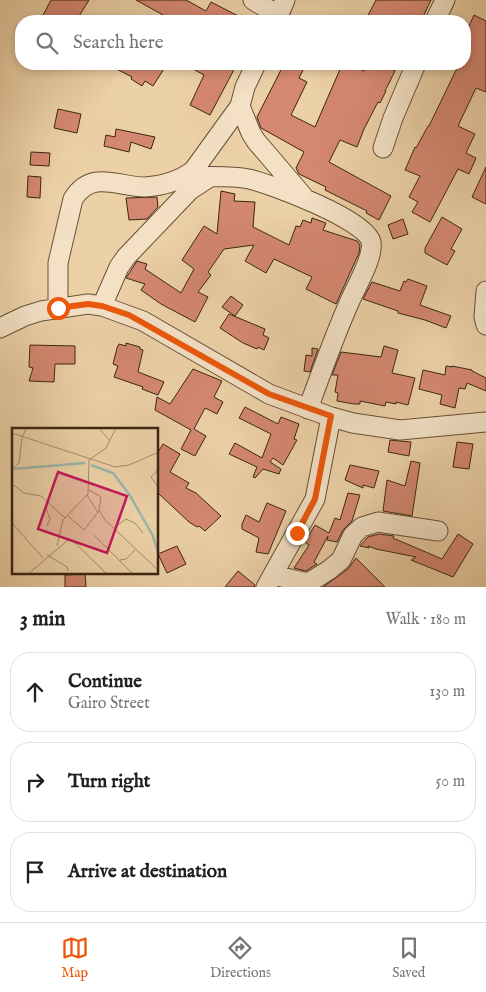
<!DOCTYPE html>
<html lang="en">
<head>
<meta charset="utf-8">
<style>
  :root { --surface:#fff; --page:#f2f2f2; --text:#202124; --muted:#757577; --line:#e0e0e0; --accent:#ea580c }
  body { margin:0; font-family:"IM FELL English",serif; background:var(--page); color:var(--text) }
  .stop { position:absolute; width:15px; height:15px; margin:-11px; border:4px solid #ea580c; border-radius:50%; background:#fff }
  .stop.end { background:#ea580c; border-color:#fff; box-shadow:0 1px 5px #0008 }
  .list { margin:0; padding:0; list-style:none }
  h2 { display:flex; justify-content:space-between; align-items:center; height:65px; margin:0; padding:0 20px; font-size:21px }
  h2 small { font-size:16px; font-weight:400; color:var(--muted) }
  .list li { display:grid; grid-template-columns:32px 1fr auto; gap:15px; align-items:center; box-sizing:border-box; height:80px; margin:0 10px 10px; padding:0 10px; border:1px solid var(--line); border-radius:20px }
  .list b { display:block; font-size:19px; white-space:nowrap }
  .list p { margin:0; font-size:16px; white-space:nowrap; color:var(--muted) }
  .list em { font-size:16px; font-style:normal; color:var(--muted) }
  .icon { flex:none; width:28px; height:28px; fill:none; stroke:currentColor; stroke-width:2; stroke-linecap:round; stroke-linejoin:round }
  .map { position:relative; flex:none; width:486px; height:587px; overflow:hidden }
  .search { position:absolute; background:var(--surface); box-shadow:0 2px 8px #0003; left:15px; right:15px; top:15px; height:55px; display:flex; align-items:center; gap:12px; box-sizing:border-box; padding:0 18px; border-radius:20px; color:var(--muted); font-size:19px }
  .sheet { height:335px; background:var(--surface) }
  nav { display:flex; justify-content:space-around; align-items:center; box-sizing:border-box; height:70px; border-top:1px solid var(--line); background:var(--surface); font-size:14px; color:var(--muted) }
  nav a { display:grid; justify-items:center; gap:2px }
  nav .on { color:var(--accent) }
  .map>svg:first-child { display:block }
  .building { fill:#d48771; stroke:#3b2612 }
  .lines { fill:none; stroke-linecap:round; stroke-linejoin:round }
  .minor-casing { stroke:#675037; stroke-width:21 }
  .minor { stroke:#f3e0c5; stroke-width:19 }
  .route { stroke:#ea580c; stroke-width:6 }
  .inset-river { fill:none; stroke:#99b6ac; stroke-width:2.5 }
  .inset-road { fill:none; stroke:#a58c6b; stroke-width:1 }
  .view { fill:#c2185b; fill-opacity:0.15; stroke:#c2185b; stroke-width:2.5 }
  .inset-edge { fill:none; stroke:#3b2612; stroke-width:2.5 }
</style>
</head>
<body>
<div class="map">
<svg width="486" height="587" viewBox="0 0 486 587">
  <rect width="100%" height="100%" fill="#ecd0a6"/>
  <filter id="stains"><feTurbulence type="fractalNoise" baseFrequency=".004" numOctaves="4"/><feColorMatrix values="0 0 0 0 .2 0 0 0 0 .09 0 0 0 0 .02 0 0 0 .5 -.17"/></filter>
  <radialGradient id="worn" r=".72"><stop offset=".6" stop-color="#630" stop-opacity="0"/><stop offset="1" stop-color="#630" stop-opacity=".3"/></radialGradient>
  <!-- building -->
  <path class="building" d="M51 0H89L76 21H40Z
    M136 0H186L206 11 211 2 248 21H171L162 16 163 15Z
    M376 0H431L421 21H365Z
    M474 15 486 21V92L476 88 458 126 475 134 466 153 476 158 469 174 458 169 430 222 412 212 418 202 409 197 420 176 405 170 415 147 416 148 428 126H429L459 64H465V35Z
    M107 64H167L153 86 145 81 142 86 131 79 132 77Z
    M184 64H237L210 115 190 105 204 75Z
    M284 64H306L299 78 307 82 291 115 315 127 341 67 342 68 344 65 354 70 355 67 364 71 368 64H396L393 70 395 71 385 91H386L380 103 378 102 364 129 357 147 340 140 329 162 391 196 379 220 366 213 367 211 325 190 326 187 299 174 296 168 304 152 261 128 257 117Z
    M58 109 81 114 77 133 54 128Z
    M116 129 155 137 151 149 131 142 129 152 104 146 106 135 115 137Z
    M31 152 50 153 49 166 30 165Z
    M486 167V204L472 197Z
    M28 176 41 177 40 198 27 197Z
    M221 191 235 194 234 201 255 202 253 227 289 245 296 226 300 227 303 220 311 223 312 218 326 223 323 230 357 241 360 245 359 253 336 304 306 289 312 277 274 259 266 273 245 261 254 245 224 249 208 272 211 275 198 292 208 297 195 322 161 304 141 290 145 284 126 278 137 261 147 264 145 269 181 293 194 269 182 260 204 226 217 234Z
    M157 197 158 207 147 219 129 220 126 198Z
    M442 217 462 229 451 249 455 251 447 265 425 253V248Z
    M403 219 408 234 393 239 388 225Z
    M408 279 427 286 420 305 451 316 446 328 425 320 398 313V311L363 299 372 282 400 291 404 281 406 282Z
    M231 296 243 305 235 316 222 307Z
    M229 314 265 329 263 335 269 338 264 350 258 347 257 349 243 343 220 328Z
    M126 343 140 347V349L143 350 138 372 164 382 158 395 142 389 143 387 114 377 118 366 113 364 117 348 119 344 126 346Z
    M30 345 75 346V364H55L54 382 29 381 33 368 29 367Z
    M384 346 398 350 392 373 415 378 408 405 396 402V404L386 402 385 406 360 401V404H354L337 401 338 393 335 392 338 375H332L341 352 381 357Z
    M312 348 318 349 310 372 304 371 306 355 312 356Z
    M446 366 452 367V366L472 370V371L486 378V391L467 383 465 389 459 388 455 408 440 404 442 395 419 389 423 370 445 375Z
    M193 369 222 381 214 397 223 402 217 414 205 408 194 429 206 436 195 456 181 449 191 430 155 410 157 397 170 404Z
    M245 407 278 424 281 417 299 424 294 439 297 440 283 465 273 458 270 462 281 469 279 474 263 469 255 478 253 477 257 467 229 454 235 443 262 458 271 434 239 418Z
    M390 440 411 442 409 456 388 452Z
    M457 442 473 444 469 469 453 467Z
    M163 444 180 454 170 472 189 483 186 488 196 493 221 516 205 531 199 526 197 527 189 522 158 493V452Z
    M411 461 420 463 412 516 383 511 387 480 405 486Z
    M350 465 379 471 374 488 363 485V488L345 480Z
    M348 493 360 495 352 521 343 530 337 542 327 540 328 536 314 562 317 564 306 571 294 568 309 545 305 542 315 525 329 533 335 518 340 520Z
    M267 503 286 511 268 554 256 552 259 538 242 529V524L246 515 259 522Z
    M379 534 394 536 393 538 442 559 458 534 473 544 453 577 411 560 416 557 376 549 368 546 369 548 360 546 368 537Z
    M177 546 186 564 167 573 158 554Z
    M356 558 385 587H323L348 569Z
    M238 571 255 585V587H225Z
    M85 574 86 587H65V575Z"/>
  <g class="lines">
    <!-- minor casing -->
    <g class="minor-casing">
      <path id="minor" d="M253 0 278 15
        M276 21 285 0
        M435 21 445 0
        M240 106 251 133 256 141 303 196
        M383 148 393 118 416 64
        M184 177C206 177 228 175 249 179 271 184 367 220 371 242 374 258 355 288 349 303 334 337 321 373 308 409
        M486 291 484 317 486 325
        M102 306 119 267 126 257 190 190 210 177
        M58 307V263L73 199C92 169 118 187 145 187 162 186 179 181 193 171L240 106 245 87 256 64
        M0 328 25 316 41 311 88 304 102 306 143 321 269 394 331 417 353 423 400 430 486 422
        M273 575 308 583 329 570 341 560 353 535 362 527 378 522 438 531
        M266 587 315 499 331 417"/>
    </g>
    <!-- minor -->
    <use href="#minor" class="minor"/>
  </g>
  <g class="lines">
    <!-- route -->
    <path class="route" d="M58 308 88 304 102 306 129 315 269 394 331 416 315 499 297 533"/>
  </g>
  <!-- overview -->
  <g transform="translate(12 428)">
    <rect width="146" height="146" fill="#ecd0a6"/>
    <path class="inset-river" d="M79 37 101 45 117 66 140 106 147 126M1 41 73 35"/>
    <path class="inset-road" d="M87 0 98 13M0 5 103 39 117 37 147 24M0 41 7 35 10 9 15 0M147 41 139 49 147 60M0 56 12 65 29 68 53 90M77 62 89 69 87 82 93 92 147 143M75 67 86 85M55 87 72 102 87 83M0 95 31 130M35 98 38 91 34 80 36 77M102 100 114 91 123 95 131 105M82 107 121 146M45 118 51 92 76 66 77 32 94 20 104 0M35 127 55 139 56 143M108 132 114 131 123 122M16 146 56 112 62 114 95 146"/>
    <path class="view" d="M46 44 115 68 95 125 26 101Z"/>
    <rect width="146" height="146" class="inset-edge"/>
  </g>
  <rect width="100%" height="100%" filter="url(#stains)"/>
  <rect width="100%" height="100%" fill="url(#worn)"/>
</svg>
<div class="stop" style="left:58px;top:308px"></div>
<div class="stop end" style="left:297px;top:533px"></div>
<div class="search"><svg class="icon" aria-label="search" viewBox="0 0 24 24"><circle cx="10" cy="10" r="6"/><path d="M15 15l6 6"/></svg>Search here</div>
</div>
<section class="sheet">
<h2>3 min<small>Walk · 180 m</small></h2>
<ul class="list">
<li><svg class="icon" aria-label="ahead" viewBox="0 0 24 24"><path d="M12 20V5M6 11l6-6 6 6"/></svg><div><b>Continue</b><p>Gairo Street</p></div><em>130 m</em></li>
<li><svg class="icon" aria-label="right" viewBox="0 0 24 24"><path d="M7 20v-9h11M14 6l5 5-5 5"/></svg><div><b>Turn right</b></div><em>50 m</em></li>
<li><svg class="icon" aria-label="arrive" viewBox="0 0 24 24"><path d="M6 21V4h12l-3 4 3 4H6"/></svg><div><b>Arrive at destination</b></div></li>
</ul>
</section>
<nav>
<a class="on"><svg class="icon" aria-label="map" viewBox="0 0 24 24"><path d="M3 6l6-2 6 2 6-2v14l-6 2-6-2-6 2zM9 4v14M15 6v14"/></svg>Map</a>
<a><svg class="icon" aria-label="directions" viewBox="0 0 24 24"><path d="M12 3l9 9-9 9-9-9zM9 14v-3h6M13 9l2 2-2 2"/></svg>Directions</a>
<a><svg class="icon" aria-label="saved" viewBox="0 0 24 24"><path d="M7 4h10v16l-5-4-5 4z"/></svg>Saved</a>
</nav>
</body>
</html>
